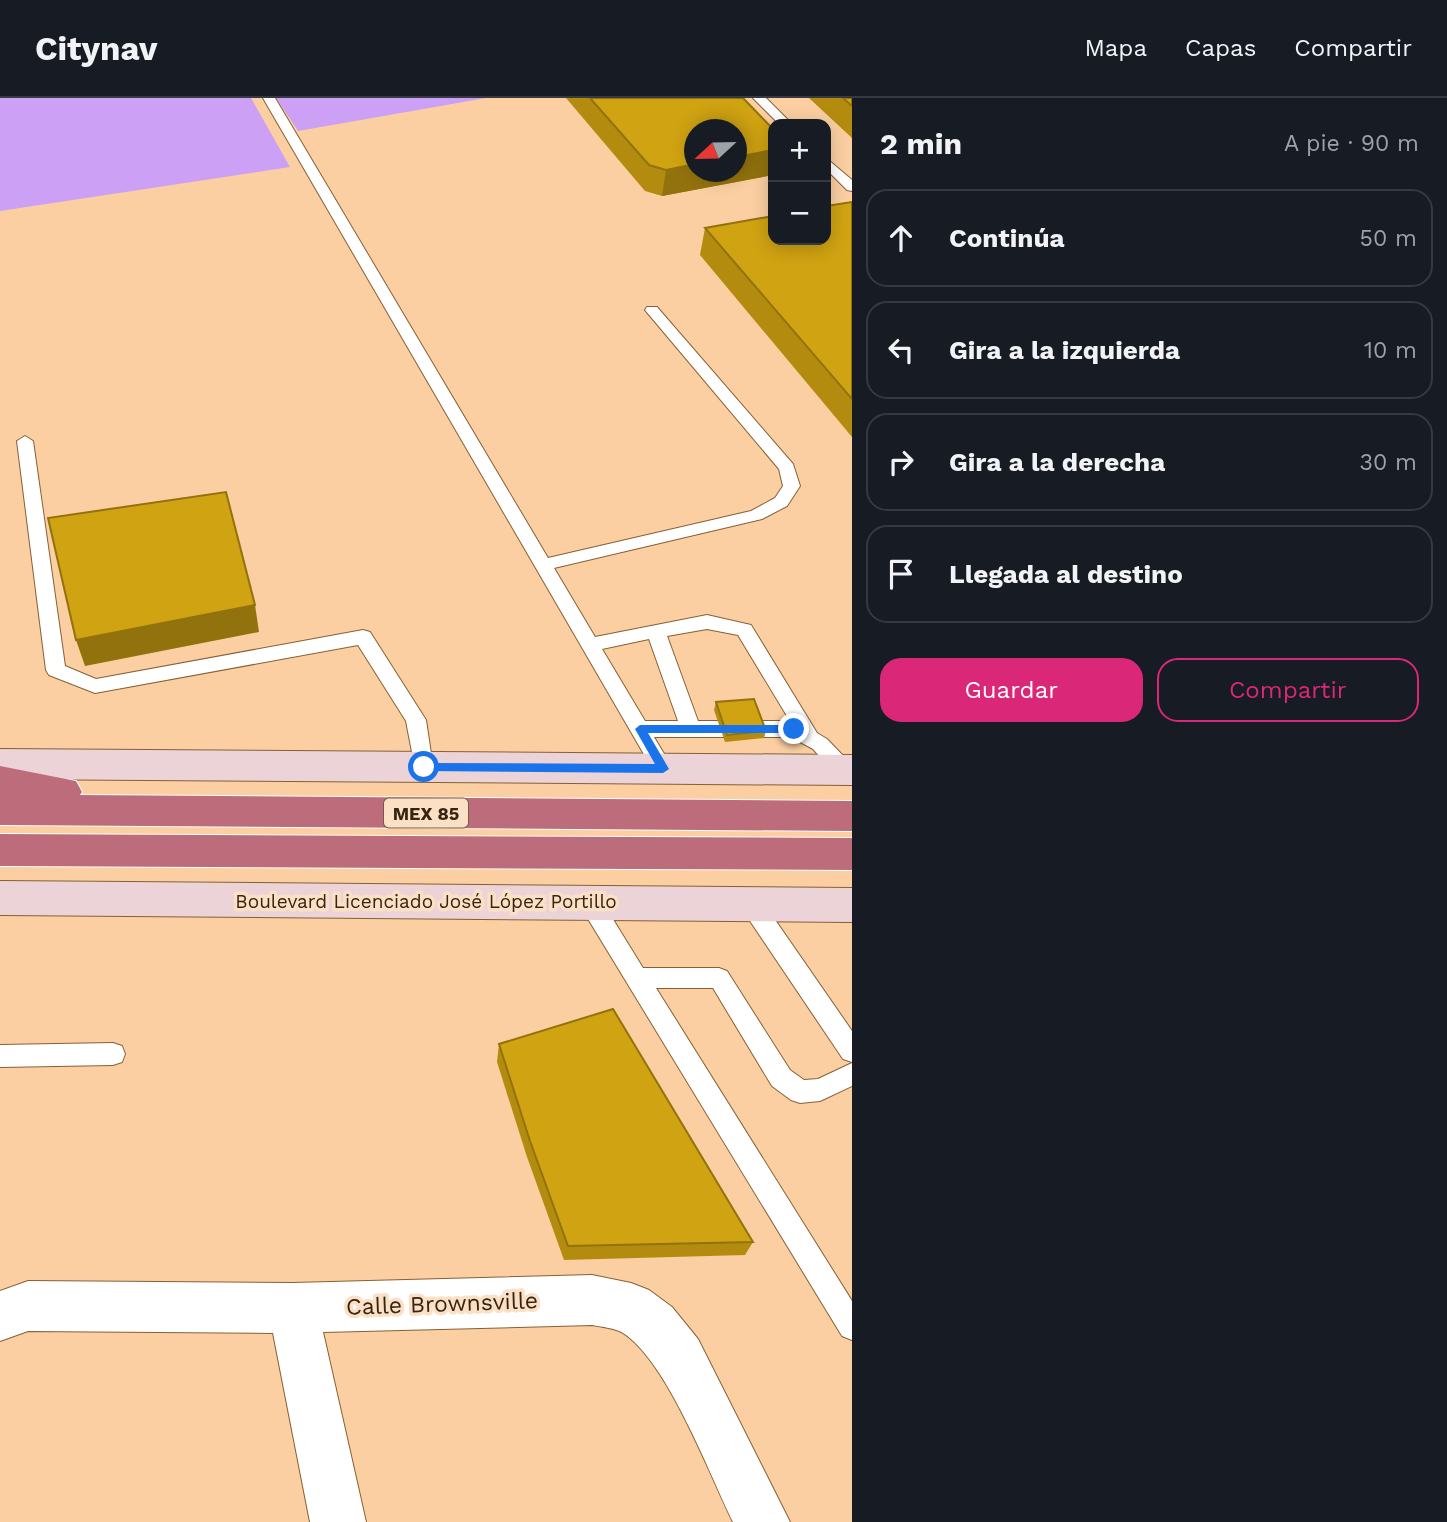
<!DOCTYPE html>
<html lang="es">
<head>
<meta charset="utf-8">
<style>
  :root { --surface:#171b24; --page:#242831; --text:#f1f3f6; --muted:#9ea1a6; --line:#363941; --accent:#db2777 }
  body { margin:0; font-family:"Work Sans",sans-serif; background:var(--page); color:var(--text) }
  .controls { position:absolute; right:21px; top:21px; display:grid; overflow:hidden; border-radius:14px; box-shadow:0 4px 18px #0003 }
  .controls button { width:63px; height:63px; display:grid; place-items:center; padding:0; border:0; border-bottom:2px solid var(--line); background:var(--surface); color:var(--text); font:35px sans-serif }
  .compass { position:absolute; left:684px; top:21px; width:63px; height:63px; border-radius:50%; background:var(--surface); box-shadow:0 4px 18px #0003; rotate:248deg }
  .stop { position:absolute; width:21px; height:21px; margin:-16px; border:5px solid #1a73e8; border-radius:50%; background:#fff }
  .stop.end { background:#1a73e8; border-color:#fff; box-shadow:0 2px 7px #0008 }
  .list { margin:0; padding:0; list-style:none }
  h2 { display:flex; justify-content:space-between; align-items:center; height:91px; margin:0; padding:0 28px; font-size:30px }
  h2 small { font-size:23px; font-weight:400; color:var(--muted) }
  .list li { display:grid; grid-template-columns:46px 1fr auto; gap:21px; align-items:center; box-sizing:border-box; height:98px; margin:0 14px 14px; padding:0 14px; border:2px solid var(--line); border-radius:21px }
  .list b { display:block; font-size:26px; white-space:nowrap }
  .list em { font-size:23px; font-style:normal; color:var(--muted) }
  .actions { display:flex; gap:14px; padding:21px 28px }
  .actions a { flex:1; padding:16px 0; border:2px solid var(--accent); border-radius:21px; text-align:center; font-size:24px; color:var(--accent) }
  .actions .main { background:var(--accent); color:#fff }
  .icon { flex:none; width:38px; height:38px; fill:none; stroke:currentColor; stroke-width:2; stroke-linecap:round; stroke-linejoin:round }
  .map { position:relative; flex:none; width:852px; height:1424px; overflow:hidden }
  header { display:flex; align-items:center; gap:42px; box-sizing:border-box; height:98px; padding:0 35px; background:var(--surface); border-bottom:2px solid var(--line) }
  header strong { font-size:33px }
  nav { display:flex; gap:38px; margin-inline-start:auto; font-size:24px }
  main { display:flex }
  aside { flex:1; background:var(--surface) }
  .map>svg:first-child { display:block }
  .green { fill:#cca0f5 }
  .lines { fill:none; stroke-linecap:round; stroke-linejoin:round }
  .lane-casing { stroke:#866034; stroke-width:2 }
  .street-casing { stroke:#866034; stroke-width:2 }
  .secondary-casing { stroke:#866034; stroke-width:2 }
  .highway-casing { stroke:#fff; stroke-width:2 }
  .lane { fill:#fff; fill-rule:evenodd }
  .street { fill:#fff; fill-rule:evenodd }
  .secondary { fill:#ebd3d8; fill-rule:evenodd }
  .highway { fill:#bd6c7c; fill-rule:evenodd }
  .wall { fill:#b38c0f }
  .shaded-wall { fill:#92720d }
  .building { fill:#d0a312; stroke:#92720d; stroke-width:2 }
  .route { fill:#1a73e8 }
  .labels { text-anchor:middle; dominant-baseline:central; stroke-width:7; stroke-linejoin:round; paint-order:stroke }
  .shield { fill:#fbe0c5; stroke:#705c48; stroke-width:2 }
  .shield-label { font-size:18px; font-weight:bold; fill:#352412 }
  .street-label { font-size:19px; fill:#352412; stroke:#fbe0c5 }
  .near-street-label { font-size:23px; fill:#352412; stroke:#fbe0c5 }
</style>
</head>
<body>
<header>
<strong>Citynav</strong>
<nav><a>Mapa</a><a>Capas</a><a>Compartir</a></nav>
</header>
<main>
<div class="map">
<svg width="852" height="1424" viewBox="0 0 852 1424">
  <rect width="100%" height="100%" fill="#fbcfa1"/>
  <!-- green -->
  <path class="green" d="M0 0H251L290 69 0 113Z
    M276 0H486L298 33Z"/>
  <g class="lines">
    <!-- lane casing -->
    <g class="lane-casing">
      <path id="lane" d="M263 0H275L548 460 751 413 775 400 783 388 779 371 645 212 647 209H657L793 366 800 388 787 408 762 421 554 470 595 539 707 517 751 527 817 635 827 641 851 666V678L844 680 837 678 813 651 791 639H654L673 671 670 677 663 679 656 677ZM707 531 738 537 790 623H698L667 538ZM649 541 678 623H645L602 551Z
        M753 0H766L792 26H779Z
        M826 60 852 82V93L847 92 826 71Z
        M25 338 33 343 65 568 96 581 363 532 370 534 426 622 433 669 430 675 423 677 416 675 406 623 358 547 95 595 49 577 46 572 17 343Z
        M590 795 598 797 643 870H719L727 873 790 972 804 982 818 981 852 965V988L820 1003 800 1005 791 1002 772 988 713 890H656L852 1203V1242L842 1238 582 811 579 804 582 797Z
        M752 798 760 800 852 933V964L843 961 744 814 741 807 744 800Z
        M113 945 122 948 125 956 122 964 113 967 0 969V947Z"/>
    </g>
    <!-- street casing -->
    <g class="street-casing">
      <path id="street" d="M592 1177 631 1185 649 1192 672 1209 698 1241 790 1424H733C709 1375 667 1263 623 1235 615 1230 602 1229 592 1227L323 1234 366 1424H310L273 1235 28 1233 0 1243V1193L28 1183 293 1185Z"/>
    </g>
    <!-- secondary casing -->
    <g class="secondary-casing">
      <path id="secondary" d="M0 651 852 657V687L0 681Z
        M0 783 852 790V824L0 817Z"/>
    </g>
    <!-- highway casing -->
    <g class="highway-casing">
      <path id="highway" d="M0 668 76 683 82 694 80 697 852 703V733L0 727Z
        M0 736 852 740V772L0 768Z"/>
    </g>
    <!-- lane -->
    <use href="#lane" class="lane"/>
    <!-- street -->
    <use href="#street" class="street"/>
    <!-- secondary -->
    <use href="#secondary" class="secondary"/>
    <!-- highway -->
    <use href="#highway" class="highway"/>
  </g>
  <!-- wall -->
  <path class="wall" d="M566 0H743L773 31V77L662 98 645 93Z
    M809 0H852V40Z
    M852 104V339L700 157 705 130Z
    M716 604 766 633 764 640 725 644 714 612Z
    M499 946 753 1144 745 1157 564 1162 527 1059 497 964Z"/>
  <!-- shaded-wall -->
  <path class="shaded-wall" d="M773 52V77L662 98 666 72 695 66V74H737V59Z
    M255 507 259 534 85 568 76 542Z"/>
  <!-- building -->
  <path class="building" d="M590 0H743L773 31V52L737 59V32H695V66L666 72 649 67Z
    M843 0H852V8Z
    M852 104V301L705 130 773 118V142H826V108Z
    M226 394 255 507 76 542 48 420Z
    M754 601 766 633 727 637 716 604Z
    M613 911 753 1144 568 1148 530 1043 499 946Z"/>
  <!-- route -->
  <path class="route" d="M640 627H794L800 631 794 635H648L669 671 663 675 424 673 418 669 424 665 655 666 635 631Z"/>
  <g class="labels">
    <!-- shield labels -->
    <rect class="shield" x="384" y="700.5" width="84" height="29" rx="5"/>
    <g class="shield-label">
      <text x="426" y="715">MEX 85</text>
    </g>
    <!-- street labels -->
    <g class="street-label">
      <text x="426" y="803">Boulevard Licenciado José López Portillo</text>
    </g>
    <!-- near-street labels -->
    <g class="near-street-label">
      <text transform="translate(442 1206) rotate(-2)">Calle Brownsville</text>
    </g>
  </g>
</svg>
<div class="controls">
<button>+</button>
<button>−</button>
</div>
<svg class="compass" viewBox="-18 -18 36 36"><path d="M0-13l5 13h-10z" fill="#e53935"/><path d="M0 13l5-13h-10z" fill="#9ea1a6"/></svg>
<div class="stop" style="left:424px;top:669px"></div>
<div class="stop end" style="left:794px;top:631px"></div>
</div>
<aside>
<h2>2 min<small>A pie · 90 m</small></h2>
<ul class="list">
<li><svg class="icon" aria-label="ahead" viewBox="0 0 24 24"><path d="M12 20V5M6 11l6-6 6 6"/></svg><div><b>Continúa</b></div><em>50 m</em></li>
<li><svg class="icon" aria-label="left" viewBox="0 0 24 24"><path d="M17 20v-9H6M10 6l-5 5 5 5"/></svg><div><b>Gira a la izquierda</b></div><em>10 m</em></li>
<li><svg class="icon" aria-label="right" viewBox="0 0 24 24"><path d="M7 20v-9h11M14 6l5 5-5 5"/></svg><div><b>Gira a la derecha</b></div><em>30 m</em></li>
<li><svg class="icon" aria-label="arrive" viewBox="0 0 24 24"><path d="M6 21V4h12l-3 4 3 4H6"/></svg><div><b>Llegada al destino</b></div></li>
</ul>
<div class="actions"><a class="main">Guardar</a><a>Compartir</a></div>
</aside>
</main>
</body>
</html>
